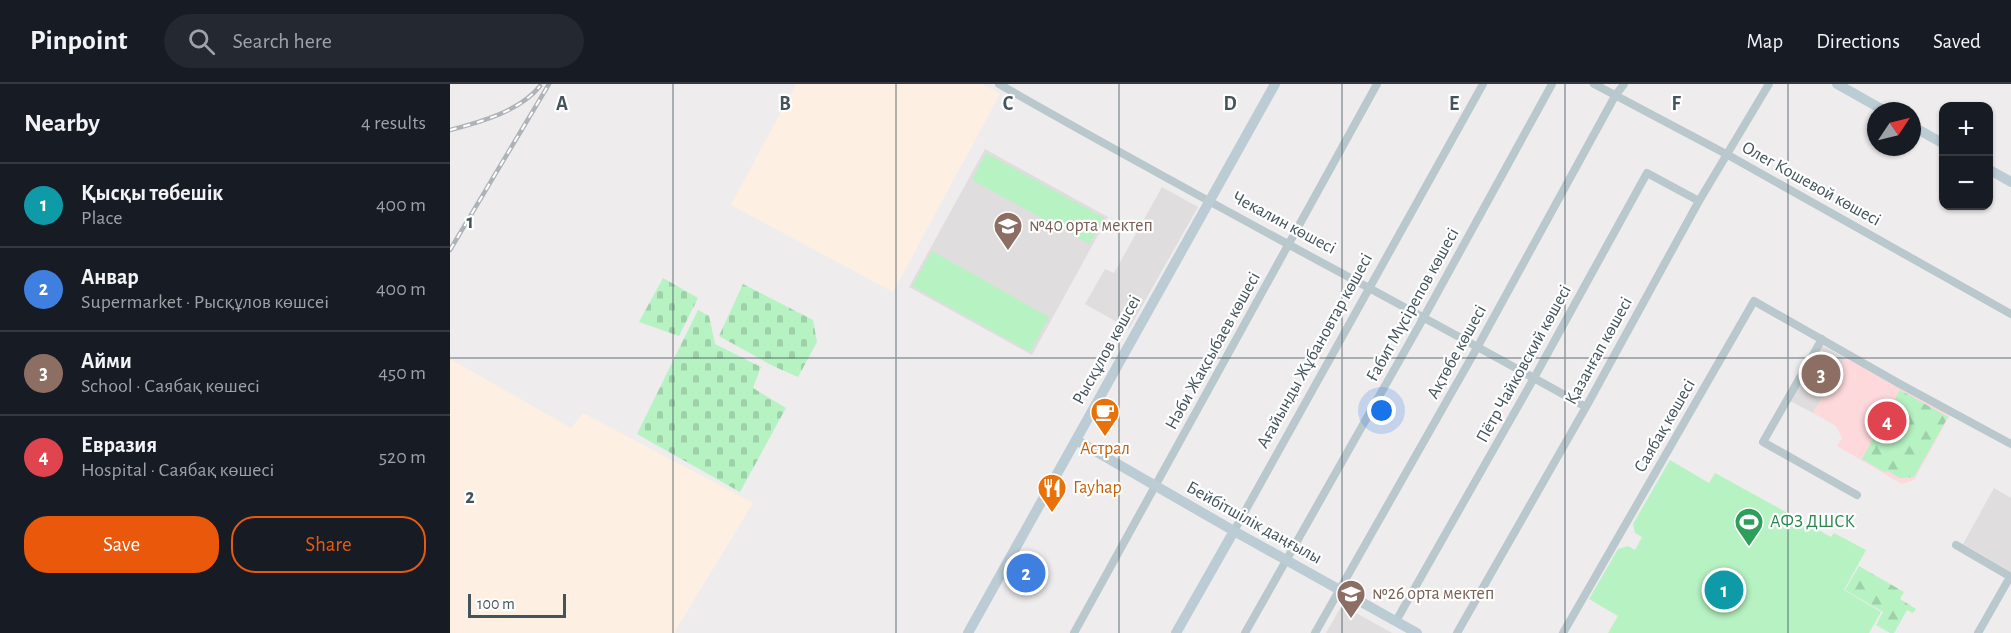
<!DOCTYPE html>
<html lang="en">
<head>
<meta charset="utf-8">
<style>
  :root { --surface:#171b24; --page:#242831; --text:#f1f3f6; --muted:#9ea1a6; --line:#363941; --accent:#ea580c }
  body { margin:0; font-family:"Alegreya Sans",sans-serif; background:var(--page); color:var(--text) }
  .controls { position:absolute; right:18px; top:18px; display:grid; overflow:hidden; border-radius:12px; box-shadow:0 2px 4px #0004 }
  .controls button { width:54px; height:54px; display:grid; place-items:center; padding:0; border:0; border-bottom:2px solid var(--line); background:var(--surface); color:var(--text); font:30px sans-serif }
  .compass { position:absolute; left:1417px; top:18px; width:54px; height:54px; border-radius:50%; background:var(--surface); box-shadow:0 2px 4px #0004; rotate:55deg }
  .scale { position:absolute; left:18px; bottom:15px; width:98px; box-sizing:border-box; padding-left:6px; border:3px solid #43545b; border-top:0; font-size:16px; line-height:21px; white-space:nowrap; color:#43545b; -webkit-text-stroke:4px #fff; paint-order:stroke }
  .you { position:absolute; left:932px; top:327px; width:21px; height:21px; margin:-15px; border:4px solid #fff; border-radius:50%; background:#1a73e8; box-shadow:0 0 0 9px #1a73e833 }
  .badge { display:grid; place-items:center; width:39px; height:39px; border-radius:50%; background:var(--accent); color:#fff; font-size:20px; font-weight:700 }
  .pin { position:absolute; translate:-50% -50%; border:3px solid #fff; box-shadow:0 2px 6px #0006 }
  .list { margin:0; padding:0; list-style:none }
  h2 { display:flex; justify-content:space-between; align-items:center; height:78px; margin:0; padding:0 24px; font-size:26px }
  h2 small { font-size:20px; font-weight:400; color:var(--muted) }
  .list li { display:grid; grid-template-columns:39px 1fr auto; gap:18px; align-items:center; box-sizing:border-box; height:84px; padding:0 24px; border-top:2px solid var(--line) }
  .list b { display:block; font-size:22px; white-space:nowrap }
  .list p { margin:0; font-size:20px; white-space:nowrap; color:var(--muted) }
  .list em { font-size:20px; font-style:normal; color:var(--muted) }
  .actions { display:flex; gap:12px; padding:18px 24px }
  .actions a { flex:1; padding:14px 0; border:2px solid var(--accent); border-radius:24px; text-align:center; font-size:21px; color:var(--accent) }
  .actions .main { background:var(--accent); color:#fff }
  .icon { flex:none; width:33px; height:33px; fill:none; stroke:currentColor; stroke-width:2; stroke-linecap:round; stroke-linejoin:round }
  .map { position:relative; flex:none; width:1561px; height:549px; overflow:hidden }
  header { display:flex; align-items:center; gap:36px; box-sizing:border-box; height:84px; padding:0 30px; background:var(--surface); border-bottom:2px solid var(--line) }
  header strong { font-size:28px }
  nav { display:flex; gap:33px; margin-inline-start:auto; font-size:21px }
  .search { width:420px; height:54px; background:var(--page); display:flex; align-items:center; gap:15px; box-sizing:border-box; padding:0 21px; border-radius:33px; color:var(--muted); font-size:22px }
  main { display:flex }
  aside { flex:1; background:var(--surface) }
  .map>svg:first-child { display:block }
  .commercial { fill:#fdf0e2 }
  .education { fill:#e0dddf }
  .medical { fill:#fdd9dc }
  .forest { fill:url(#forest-firs) }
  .cemetery { fill:url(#cemetery-stones) }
  .park { fill:#b6f2c2 }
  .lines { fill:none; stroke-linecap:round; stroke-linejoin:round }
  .street { stroke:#b9c8cd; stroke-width:8 }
  .secondary { stroke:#bbccd5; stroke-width:10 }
  .rail-casing { stroke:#aeb3b8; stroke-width:4.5 }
  .rail { stroke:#fff; stroke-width:2; stroke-dasharray:7; stroke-linecap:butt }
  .grid { fill:none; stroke:#43545b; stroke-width:1.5; stroke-opacity:0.55 }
  .labels { text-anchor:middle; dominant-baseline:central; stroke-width:4.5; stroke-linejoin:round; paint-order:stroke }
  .street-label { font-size:18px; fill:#43545b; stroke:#fff }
  .education-label { font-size:18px; fill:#785e54; stroke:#fff; text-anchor:start }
  .food-label { font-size:18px; fill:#c56008; stroke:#fff }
  .leisure-label { font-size:18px; fill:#27864d; stroke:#fff; text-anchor:start }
  .grid-label { font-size:20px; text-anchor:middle; font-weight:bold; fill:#43545b; stroke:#fff; stroke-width:4.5; stroke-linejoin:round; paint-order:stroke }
</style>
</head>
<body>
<header>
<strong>Pinpoint</strong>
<div class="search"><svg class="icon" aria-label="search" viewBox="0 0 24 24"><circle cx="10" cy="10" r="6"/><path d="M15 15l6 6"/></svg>Search here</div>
<nav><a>Map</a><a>Directions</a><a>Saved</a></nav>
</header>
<main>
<aside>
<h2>Nearby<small>4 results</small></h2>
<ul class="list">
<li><span class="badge" style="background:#0f9aa8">1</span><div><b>Қысқы төбешік</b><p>Place</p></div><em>400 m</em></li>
<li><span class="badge" style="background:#3f7fe0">2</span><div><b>Анвар</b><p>Supermarket · Рысқұлов көшсеі</p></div><em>400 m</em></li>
<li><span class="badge" style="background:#8d6e63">3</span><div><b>Айми</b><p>School · Саябақ көшесі</p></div><em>450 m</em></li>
<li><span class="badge" style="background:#e0444e">4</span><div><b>Евразия</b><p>Hospital · Саябақ көшесі</p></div><em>520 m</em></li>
</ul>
<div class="actions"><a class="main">Save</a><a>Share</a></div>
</aside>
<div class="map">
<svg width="1561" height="549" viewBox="0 0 1561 549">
  <defs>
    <pattern id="forest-firs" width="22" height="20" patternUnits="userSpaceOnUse" patternTransform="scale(1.5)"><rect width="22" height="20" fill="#b6f2c2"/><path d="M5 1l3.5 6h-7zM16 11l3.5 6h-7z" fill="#9ed1a9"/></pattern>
    <pattern id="cemetery-stones" width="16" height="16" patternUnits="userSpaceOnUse" patternTransform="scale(1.5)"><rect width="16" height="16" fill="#b6f2c2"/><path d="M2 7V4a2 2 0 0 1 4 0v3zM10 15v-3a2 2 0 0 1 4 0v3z" fill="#9ed1a9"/></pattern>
  </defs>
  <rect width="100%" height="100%" fill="#efeced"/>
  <!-- commercial -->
  <path class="commercial" d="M346 0H532L550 10 443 208 281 121Z
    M0 275 121 344 133 329 303 419 224 549H0Z"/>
  <!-- education -->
  <path class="education" d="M535 65 658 133 582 271 459 203Z
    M712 103 748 123 679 245 635 220 655 185 664 189Z
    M1371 261 1395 274 1363 329 1340 317Z
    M1544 404 1561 414V488L1513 460Z
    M892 521 942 549H876Z"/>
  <!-- medical -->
  <path class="medical" d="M1395 274 1500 331 1464 396 1452 400 1387 362 1392 354 1386 342 1363 329Z"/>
  <!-- forest -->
  <path class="forest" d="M1450 306 1498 333 1464 393 1449 394 1439 387 1434 388 1412 375Z
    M1409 482 1454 508 1450 515 1466 525 1463 529 1457 526 1444 549H1440L1426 541 1433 528 1395 506Z"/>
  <!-- cemetery -->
  <path class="cemetery" d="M213 194 248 214 229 252 189 238Z
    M293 200 363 236 367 258 348 293 323 282 269 252Z
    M248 226 259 232 265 260 311 283 303 304 336 324 290 408 187 350Z"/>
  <!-- park -->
  <path class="park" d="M536 69 654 134 639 160 522 96Z
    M482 167 599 233 580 268 462 202Z
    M1220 376 1259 399 1265 389 1381 453 1384 449 1416 466 1394 506 1431 528 1419 549H1158L1168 532 1139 515 1168 465 1178 462 1185 466 1192 453 1185 449 1183 440Z"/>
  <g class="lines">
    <!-- street -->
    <path class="street" d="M549 0C742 111 941 214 1136 323
      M1144 0 1278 71 1561 230
      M1372 255 1313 358 1407 411
      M784 447 1033 0
      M1506 461 1561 493
      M946 537 1084 294 1197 89 1249 117
      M624 549 927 0
      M795 549 974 233 1102 0
      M865 549 1028 262 1165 12 1174 0
      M1007 549 1136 323 1249 117 1319 0
      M1113 549 1304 217 1450 300 1561 360
      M1528 549 1560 493"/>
    <!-- secondary -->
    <path class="secondary" d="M1387 0 1435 27
      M1462 42 1494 60
      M1538 85 1561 98
      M626 356 784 447 967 549
      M518 549 825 0
      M726 549 784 447"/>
    <!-- rail casing -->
    <g class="rail-casing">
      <path id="rail" d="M0 46C31 38 70 27 90 2
        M0 166 99 0"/>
    </g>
    <!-- rail -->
    <use href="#rail" class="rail"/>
  </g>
  <!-- grid -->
  <path class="grid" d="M223 0V549M446 0V549M669 0V549M892 0V549M1115 0V549M1338 0V549M0 274H1561"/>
  <!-- icons -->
  <defs>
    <g id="school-pin" transform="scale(1.5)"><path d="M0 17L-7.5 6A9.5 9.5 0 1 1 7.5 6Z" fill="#8d6e63" stroke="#fff"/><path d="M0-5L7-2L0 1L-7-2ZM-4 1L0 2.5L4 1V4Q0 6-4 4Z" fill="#fff"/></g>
    <g id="cafe-pin" transform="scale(1.5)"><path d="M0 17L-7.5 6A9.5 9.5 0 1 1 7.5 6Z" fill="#e8710a" stroke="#fff"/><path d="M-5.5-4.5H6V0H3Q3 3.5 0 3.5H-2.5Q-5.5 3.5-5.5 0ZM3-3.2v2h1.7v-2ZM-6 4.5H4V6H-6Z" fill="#fff"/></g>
    <g id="restaurant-pin" transform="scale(1.5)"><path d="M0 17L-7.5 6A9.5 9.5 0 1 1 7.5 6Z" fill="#e8710a" stroke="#fff"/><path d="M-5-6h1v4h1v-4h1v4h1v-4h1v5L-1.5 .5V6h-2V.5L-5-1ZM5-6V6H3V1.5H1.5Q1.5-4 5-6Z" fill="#fff"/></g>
    <g id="stadium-pin" transform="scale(1.5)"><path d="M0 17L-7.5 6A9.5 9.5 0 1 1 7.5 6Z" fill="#2e9e5b" stroke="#fff"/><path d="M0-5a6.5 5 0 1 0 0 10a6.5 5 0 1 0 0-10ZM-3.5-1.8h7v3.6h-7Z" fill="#fff"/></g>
  </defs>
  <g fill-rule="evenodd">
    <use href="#school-pin" x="558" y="142"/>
    <use href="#cafe-pin" x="655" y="328"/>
    <use href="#restaurant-pin" x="602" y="404"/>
    <use href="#stadium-pin" x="1299" y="438"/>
    <use href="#school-pin" x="901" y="510"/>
  </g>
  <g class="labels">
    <!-- street labels -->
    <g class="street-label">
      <text transform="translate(1361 100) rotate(29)">Олег Кошевой көшесі</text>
      <text transform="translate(834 139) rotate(28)">Чекалин көшесі</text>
      <text transform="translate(963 221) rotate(-61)">Ғабит Мүсірепов көшесі</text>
      <text transform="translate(657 266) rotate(-61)">Рысқұлов көшсеі</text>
      <text transform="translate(763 267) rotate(-61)">Нәби Жақсыбаев көшесі</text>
      <text transform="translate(865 267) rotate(-61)">Ағайынды Жұбановтар көшесі</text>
      <text transform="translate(1149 267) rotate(-61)">Қазанғап көшесі</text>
      <text transform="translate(1007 268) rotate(-61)">Ақтөбе көшесі</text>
      <text transform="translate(1074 280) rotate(-61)">Пётр Чайковский көшесі</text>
      <text transform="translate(1215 342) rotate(-60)">Саябақ көшесі</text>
      <text transform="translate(804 439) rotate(29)">Бейбітшілік даңғылы</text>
    </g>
    <!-- education labels -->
    <g class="education-label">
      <text x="579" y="142">№40 орта мектеп</text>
      <text x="922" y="510">№26 орта мектеп</text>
    </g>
    <!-- food labels -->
    <g class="food-label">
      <text x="655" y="365">Астрал</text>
      <text x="623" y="404" text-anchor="start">Гауhар</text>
    </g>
    <!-- leisure labels -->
    <g class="leisure-label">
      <text x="1320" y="438">АФЗ ДШСК</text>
    </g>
  </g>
  <g class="grid-label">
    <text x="112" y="26">A</text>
    <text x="335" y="26">B</text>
    <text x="558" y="26">C</text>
    <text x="780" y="26">D</text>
    <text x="1004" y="26">E</text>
    <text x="1226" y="26">F</text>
    <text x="20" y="144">1</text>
    <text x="20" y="419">2</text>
  </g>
</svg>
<div class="controls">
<button>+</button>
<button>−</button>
</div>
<svg class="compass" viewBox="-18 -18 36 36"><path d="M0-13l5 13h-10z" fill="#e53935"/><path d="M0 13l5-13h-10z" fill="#9ea1a6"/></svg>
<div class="scale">100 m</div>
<div class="you"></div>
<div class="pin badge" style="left:1274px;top:506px;background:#0f9aa8">1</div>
<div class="pin badge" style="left:576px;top:489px;background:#3f7fe0">2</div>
<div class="pin badge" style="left:1371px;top:290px;background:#8d6e63">3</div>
<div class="pin badge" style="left:1437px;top:337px;background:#e0444e">4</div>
</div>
</main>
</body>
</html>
